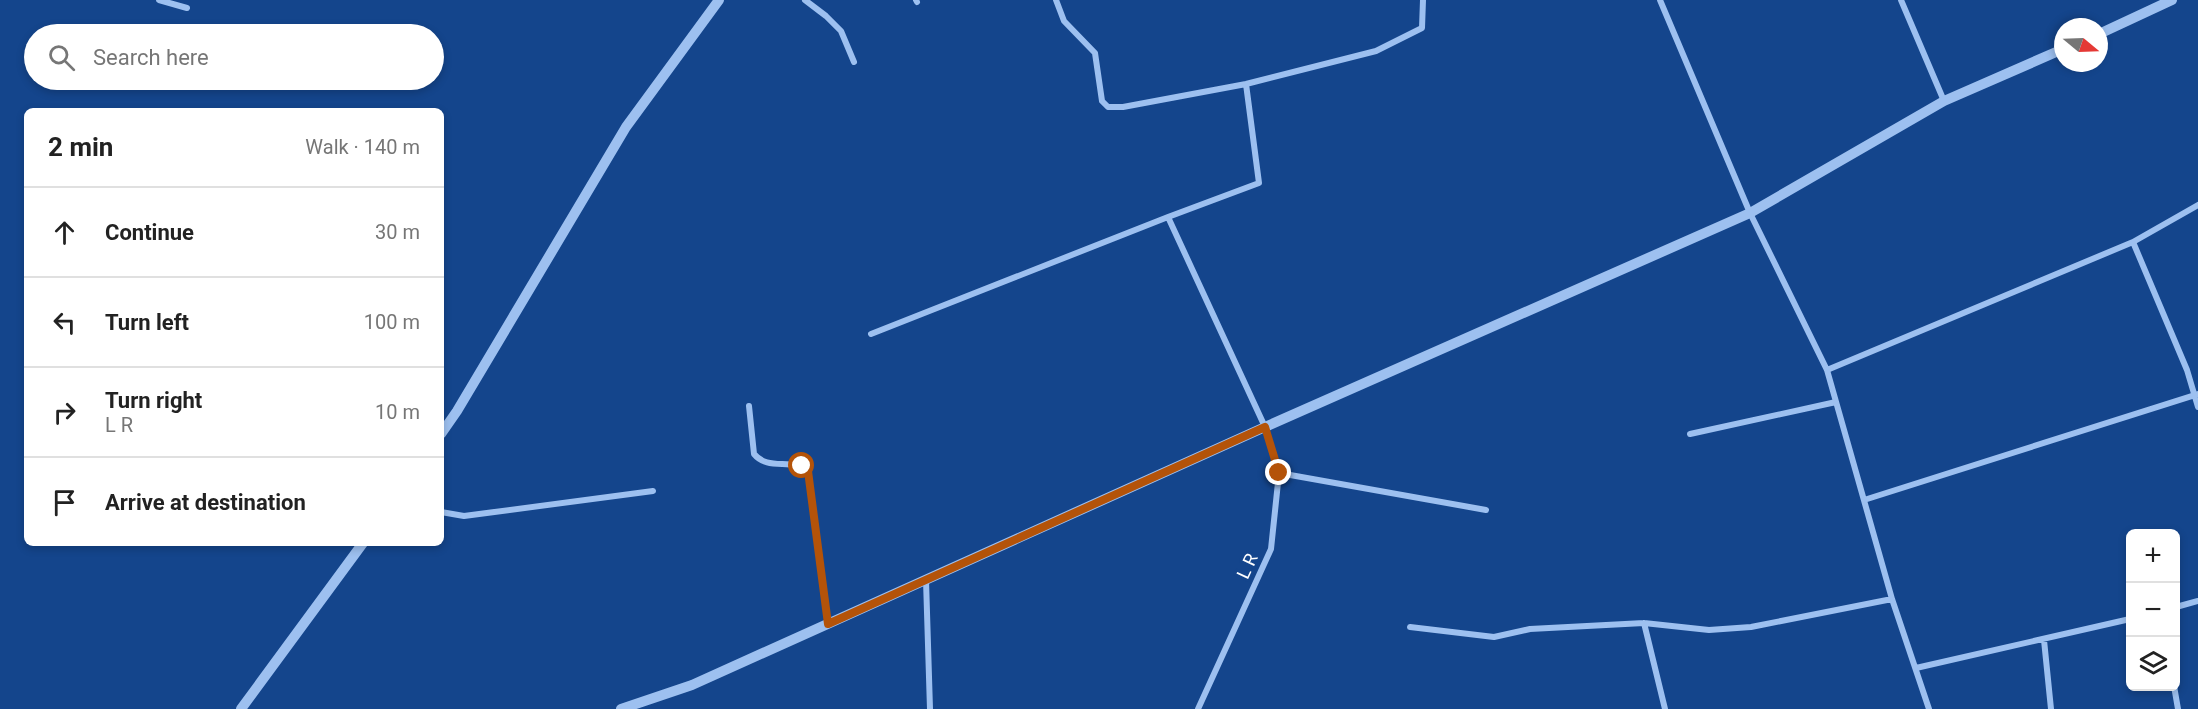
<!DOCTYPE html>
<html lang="en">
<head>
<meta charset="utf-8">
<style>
  :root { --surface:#fff; --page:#f2f2f2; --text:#222; --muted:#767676; --line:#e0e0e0 }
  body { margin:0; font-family:Roboto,sans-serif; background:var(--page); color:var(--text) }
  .controls { position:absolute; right:18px; bottom:18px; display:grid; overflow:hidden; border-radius:9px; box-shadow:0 3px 9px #0003 }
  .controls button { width:54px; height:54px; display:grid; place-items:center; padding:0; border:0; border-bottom:2px solid var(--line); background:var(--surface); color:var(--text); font:30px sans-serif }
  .compass { position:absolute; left:2054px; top:18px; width:54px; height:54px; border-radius:50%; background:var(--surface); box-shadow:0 3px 9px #0003; rotate:109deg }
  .stop { position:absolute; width:18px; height:18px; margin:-14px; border:4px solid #b45309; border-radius:50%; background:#fff }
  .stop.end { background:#b45309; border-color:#fff; box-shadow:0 2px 6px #0008 }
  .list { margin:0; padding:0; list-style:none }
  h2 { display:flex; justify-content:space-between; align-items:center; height:78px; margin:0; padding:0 24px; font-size:26px }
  h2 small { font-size:20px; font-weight:400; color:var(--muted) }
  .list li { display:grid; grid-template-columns:39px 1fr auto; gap:18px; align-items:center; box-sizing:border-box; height:90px; padding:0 24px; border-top:2px solid var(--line) }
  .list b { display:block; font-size:22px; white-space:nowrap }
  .list p { margin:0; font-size:20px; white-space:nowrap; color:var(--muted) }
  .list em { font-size:20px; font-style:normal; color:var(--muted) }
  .icon { flex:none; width:33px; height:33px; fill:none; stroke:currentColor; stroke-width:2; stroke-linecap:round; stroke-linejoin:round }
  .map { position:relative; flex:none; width:2198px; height:709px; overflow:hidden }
  .search { position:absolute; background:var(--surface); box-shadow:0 3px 9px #0003; left:24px; top:24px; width:420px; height:66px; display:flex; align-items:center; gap:15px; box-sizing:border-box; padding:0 21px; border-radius:33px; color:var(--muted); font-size:22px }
  .panel { position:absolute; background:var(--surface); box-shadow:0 3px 9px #0003; left:24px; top:108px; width:420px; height:438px; border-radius:9px }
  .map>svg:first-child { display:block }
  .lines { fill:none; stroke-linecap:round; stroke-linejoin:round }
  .minor { stroke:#9dc0f0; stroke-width:6 }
  .tertiary { stroke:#9dc0f0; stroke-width:10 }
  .route { stroke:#b45309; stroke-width:8 }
  .labels { text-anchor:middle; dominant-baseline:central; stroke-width:6; stroke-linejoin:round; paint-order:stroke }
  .street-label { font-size:18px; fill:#fff; stroke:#14458c }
</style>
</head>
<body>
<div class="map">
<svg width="2198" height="709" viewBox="0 0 2198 709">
  <rect width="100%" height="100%" fill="#14458c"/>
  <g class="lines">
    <!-- minor -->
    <path class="minor" d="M159 0 187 8
      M805 0 826 16 841 31 854 62
      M916 0 917 2
      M1056 0 1064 21 1095 53 1102 101 1108 107H1123L1246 84 1376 51 1422 28 1423 0
      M1660 0 1750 213 1827 370 1892 599 1929 709
      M1901 0 1944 101
      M1168 217 1265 427 1279 473 1271 549 1198 709
      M2133 242 2187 370 2198 407
      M871 334 1168 217 1259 183 1246 84
      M1827 370 2133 242 2198 205
      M749 406 754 454C768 471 792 458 808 471L828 624
      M1690 434 1836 402
      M1279 473 1486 510
      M1864 500 2198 394
      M441 512 464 516 653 491
      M926 580 930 709
      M2176 607 2198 601
      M1644 623 1665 709
      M1410 627 1494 637 1530 629 1644 623 1709 630 1751 627 1892 599
      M2044 640 2051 709
      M1916 668 2130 619
      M2174 686 2178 709"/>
    <!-- tertiary -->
    <path class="tertiary" d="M2099 34 2172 0
      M441 434 457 411 626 127 719 0
      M241 709 363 543
      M621 709 692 685 1265 427 1750 213 1944 101 2063 49"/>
  </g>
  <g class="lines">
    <!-- route -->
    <path class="route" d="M802 466 808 471 828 624 1265 427 1279 473"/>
  </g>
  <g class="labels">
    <!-- street labels -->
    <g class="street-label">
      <text transform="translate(1247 566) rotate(-65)">L R</text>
    </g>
  </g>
</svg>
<div class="controls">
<button>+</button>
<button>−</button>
<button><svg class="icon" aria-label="layers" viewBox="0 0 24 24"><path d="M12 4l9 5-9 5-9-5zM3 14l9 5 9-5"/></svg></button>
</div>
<svg class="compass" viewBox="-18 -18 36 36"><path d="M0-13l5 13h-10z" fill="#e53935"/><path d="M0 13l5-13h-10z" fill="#767676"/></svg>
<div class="stop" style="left:802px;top:466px"></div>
<div class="stop end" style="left:1279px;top:473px"></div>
<div class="search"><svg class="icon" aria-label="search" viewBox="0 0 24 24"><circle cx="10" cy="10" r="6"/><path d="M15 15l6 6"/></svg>Search here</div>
<section class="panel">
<h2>2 min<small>Walk · 140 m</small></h2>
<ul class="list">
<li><svg class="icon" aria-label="ahead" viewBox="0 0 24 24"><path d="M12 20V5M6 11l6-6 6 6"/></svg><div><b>Continue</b></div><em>30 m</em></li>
<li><svg class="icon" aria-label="left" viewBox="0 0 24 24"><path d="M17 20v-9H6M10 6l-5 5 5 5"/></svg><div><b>Turn left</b></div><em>100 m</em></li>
<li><svg class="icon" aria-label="right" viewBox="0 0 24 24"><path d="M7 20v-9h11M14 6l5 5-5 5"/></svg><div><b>Turn right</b><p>L R</p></div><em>10 m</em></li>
<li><svg class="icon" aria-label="arrive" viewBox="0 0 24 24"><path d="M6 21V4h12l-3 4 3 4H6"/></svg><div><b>Arrive at destination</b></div></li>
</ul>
</section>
</div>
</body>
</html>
